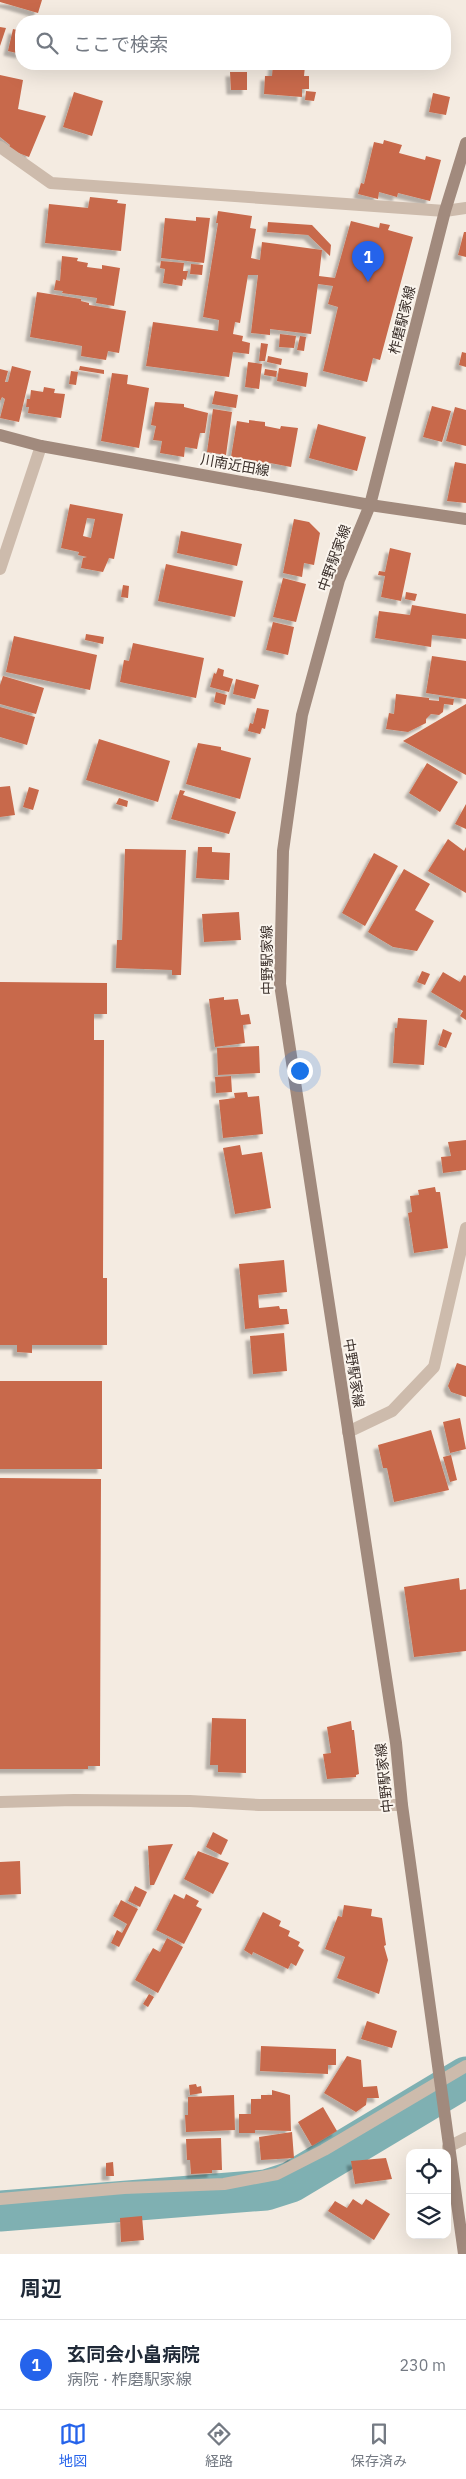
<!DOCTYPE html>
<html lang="ja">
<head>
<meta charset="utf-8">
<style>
  :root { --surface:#fff; --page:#f6f6f7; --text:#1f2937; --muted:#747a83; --line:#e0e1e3; --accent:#2563eb }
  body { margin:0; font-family:"IBM Plex Sans","Noto Sans JP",sans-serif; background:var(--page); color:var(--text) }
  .controls { position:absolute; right:15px; bottom:15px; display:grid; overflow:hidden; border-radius:10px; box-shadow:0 5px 20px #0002 }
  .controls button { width:45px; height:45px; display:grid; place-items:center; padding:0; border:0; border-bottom:1px solid var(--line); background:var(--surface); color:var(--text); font:25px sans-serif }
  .you { position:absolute; left:299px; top:1070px; width:18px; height:18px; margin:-12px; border:4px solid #fff; border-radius:50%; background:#1a73e8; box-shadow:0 0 0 8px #1a73e833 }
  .badge { display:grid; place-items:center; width:32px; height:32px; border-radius:50%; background:var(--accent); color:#fff; font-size:16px; font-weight:700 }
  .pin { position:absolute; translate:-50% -41px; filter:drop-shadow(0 1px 2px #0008) }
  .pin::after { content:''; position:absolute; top:26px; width:18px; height:15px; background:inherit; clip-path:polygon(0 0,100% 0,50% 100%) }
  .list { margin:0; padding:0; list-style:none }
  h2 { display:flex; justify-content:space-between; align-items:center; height:65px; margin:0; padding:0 20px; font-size:21px }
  h2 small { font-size:16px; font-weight:400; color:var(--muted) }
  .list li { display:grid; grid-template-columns:32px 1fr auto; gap:15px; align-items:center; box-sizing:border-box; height:90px; padding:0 20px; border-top:1px solid var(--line) }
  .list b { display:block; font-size:19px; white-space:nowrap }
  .list p { margin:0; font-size:16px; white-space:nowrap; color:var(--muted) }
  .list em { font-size:16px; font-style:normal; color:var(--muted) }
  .icon { flex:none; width:28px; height:28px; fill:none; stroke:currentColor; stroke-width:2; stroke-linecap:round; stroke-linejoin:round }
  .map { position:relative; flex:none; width:466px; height:2254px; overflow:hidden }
  .search { position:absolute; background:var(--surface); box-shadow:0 5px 20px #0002; left:15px; right:15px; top:15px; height:55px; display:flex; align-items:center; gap:12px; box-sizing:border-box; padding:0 18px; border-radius:20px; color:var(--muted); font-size:19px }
  .sheet { height:155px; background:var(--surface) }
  nav { display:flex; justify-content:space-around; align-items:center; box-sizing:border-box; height:70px; border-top:1px solid var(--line); background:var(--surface); font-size:14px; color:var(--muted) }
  nav a { display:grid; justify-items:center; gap:2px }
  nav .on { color:var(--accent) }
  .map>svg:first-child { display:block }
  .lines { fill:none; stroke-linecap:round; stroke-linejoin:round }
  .river { stroke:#7fb0b2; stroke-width:41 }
  .building { fill:#c8694b; fill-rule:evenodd; filter:url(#shadow) }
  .minor { stroke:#cdbbac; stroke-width:12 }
  .secondary { stroke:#a18a7d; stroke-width:12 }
  .labels { text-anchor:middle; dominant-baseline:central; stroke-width:4; stroke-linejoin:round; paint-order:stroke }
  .street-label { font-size:14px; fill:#3b302b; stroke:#fbf5ee }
</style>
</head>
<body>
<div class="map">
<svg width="466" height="2254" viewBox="0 0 466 2254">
  <defs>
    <filter id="shadow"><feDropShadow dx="-4.5" dy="4.5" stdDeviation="1" flood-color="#0004"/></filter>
  </defs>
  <rect width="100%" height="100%" fill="#f4ebe1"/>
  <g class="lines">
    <!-- river -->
    <path class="river" d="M0 2211 266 2190 291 2182 466 2077"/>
  </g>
  <!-- building -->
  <path class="building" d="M0 0H42L38 13 0 2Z
    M0 27 6 28 0 46Z
    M13 29 21 31V54L8 51Z
    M273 64 305 66 304 76H309V89H302V97L264 94 265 76H272Z
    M230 72H247V90H231Z
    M0 75 23 80 18 109 46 116 29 157 8 149 10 145 0 137Z
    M306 91 316 92 314 101 305 100Z
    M74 92 103 101 92 136 63 127Z
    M433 93 450 97 446 115 429 112Z
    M384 140 402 145 399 153 425 160 426 156 441 160 430 201 398 193 397 197 379 192 378 199 358 194 361 183 364 184 374 142 383 144Z
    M90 197 118 200 117 203 126 204 121 251 45 243 49 204 88 208Z
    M218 211 252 216 250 228 256 229 251 258 260 260 262 242 322 250 319 276 335 278 351 221 379 228 380 223 390 225 388 230 413 237 380 360 373 358 367 382 323 371 338 307 328 304 333 286 318 284 311 334 270 329V335L251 333 258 275H248L240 323 235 322 233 334 243 336 242 341 250 343 249 354 233 352 229 377 146 366 153 322 218 331 219 320 203 317 218 223H216Z
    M196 217 210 218 204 263 161 258 165 218 196 221Z
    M268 222 312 225 331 245 330 256 308 235 267 232Z
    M464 232H466V257L458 255Z
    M62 256 78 258 77 261 88 263 87 267 102 269V265L120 268 114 306 96 303 97 298 62 293 63 291 54 290 56 280 60 281Z
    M161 261 184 263 183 271H188L186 280 183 279 182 286 163 283 165 269 160 268Z
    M191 264 203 265 202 275 190 274Z
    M37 292 81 299V301L89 303V305L126 311 119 353 108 351 106 360 81 356 82 346 30 337Z
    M280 334 296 336 294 348 279 347Z
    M300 336 306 337 304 351 297 350Z
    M261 343 268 344 265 361H259Z
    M462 352 466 353V367L459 365Z
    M268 356 282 359 281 365 267 362Z
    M248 362 262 364 259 389 245 387Z
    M12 366 31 371 19 422 0 418 5 399 2 397 0 401V369L8 371 5 382H8Z
    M80 366 104 370V374L79 370Z
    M279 368 308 373 306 387 277 381Z
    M265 369 277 371 276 377 264 375Z
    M71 371 78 372 76 385 69 384Z
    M112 373 128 375 127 384 149 388 139 448 101 441Z
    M44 387 55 389 54 393 65 394 61 418 28 413 29 407H26L27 399H30L31 390 43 392Z
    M215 391 238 395 236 408 212 404Z
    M155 402 184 404V407L208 413 205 433H200L197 449 185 447 184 457 160 453 162 441 153 440 156 426 151 425Z
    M432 406 451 411 442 442 423 437Z
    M455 407 466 410V446L446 441Z
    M213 409 232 412 226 455 207 452Z
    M249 420 265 422V426L280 429 281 426 298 428 291 467 265 462 264 467 237 462V458L231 457 237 421 249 423Z
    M318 424 366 437 357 471 309 458Z
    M455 462 466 464V503L447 501Z
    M70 504 123 514 114 559 109 558 103 572 81 568 83 558 87 557 78 555 79 552 61 548ZM87 518 95 519 91 538 83 536Z
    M294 519 309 522 320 533 314 565 304 563 302 577 283 573Z
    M181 531 242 544 237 566 177 553Z
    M390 548 411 553 401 601 381 597 385 576 378 575 379 571 385 572Z
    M166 564 243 581 235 617 158 601Z
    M283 578 306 584 296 622 273 617Z
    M123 585 129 586 128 598 121 597Z
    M406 592 417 594 415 601 405 599Z
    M412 605 466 614V639L432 635 431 647 375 638 379 611 410 615Z
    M273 622 294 627 288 655 266 650Z
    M86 634 104 637 103 644 85 640Z
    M14 636 97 655 90 690 6 672Z
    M133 643 204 658 196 698 120 682 124 660 129 661Z
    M432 656 466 661V699L426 693Z
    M218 668 224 670 223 676 233 679 229 692 210 687 214 673 216 674Z
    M3 676 44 688 36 714 0 704V685Z
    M236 679 259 685 255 699 233 694Z
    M216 692 227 695 225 705 214 702Z
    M396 694 429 698V700L439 701V697L454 699 453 705 444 704 443 712 439 715 431 714 426 719V723L408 732 386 729 389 713 394 714Z
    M466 704V775L403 741Z
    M0 707 35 717 27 745 0 737Z
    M257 708 269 710 265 729 262 728 260 734 248 731 250 723 253 724Z
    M99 739 170 761 158 802 86 780Z
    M198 743 221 747V750L251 758 240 799 186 784Z
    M427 763 458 782 440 812 409 793Z
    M10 786 15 815 0 817V787Z
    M29 787 39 790 33 810 23 807Z
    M180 790 185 791 183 795 236 812 229 834 171 819Z
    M119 798 128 801 127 807 116 804Z
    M466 804V829L455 824Z
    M448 839 464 851 466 847V893L428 871Z
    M198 847H212V852L230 853 229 880 196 878Z
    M125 849 186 850 181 975H172V970L116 968 117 940H122Z
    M374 853 398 866 365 926 342 913Z
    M404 869 430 884 415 910 434 921 417 951 393 947 368 932Z
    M239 912 241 940 204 942 202 914Z
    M422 971 430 974 425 985 417 982Z
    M443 972 460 982 464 975 466 976V1020L460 1016 463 1011 431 992Z
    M0 982 107 983V1014H94V1040H104L103 1278H107V1345H32V1353L17 1352V1345H0Z
    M224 997V1000L238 999 241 1015 249 1014 251 1024 243 1025 245 1043 215 1047 209 999Z
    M398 1018 427 1020 424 1065 393 1063 395 1028H397Z
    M443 1029 452 1033 446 1048 438 1045Z
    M259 1046 260 1073 218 1075 217 1048Z
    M231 1076 232 1092 216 1093 215 1077Z
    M247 1092 248 1097 259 1096 263 1134 223 1138 219 1100 235 1098 234 1093Z
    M466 1140V1170L443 1173 441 1157 451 1156 448 1142Z
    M240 1145 242 1155 262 1152 271 1208 235 1214 223 1148Z
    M435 1187 436 1192H440L448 1248 414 1253 408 1213 412 1212 410 1196 419 1195 418 1190Z
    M284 1260 287 1292 258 1295 259 1308 279 1306 280 1309H287L289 1324 245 1329 239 1264Z
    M284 1333 287 1371 253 1374 250 1336Z
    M457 1363 466 1366V1397L451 1392 448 1386Z
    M0 1381H102V1469H0Z
    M460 1418 466 1449 450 1453 443 1422Z
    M431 1430 449 1490 394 1502 387 1468H383L378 1445Z
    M451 1455 457 1480 450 1482 443 1457Z
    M0 1478 101 1479 100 1766H88V1769H0Z
    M459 1578 460 1590 466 1589V1651L414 1657 404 1587Z
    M212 1718 246 1719V1773L218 1772V1765H210Z
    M351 1721 352 1730H354L359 1774 356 1775V1777L327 1779 323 1754 331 1753 327 1727Z
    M213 1832 228 1840 221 1855 206 1847Z
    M173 1844 154 1885H150L148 1846Z
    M198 1851 229 1863 213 1894 184 1879Z
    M20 1861 21 1894 0 1895V1862Z
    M135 1886 147 1892 140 1907 128 1901Z
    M174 1894 184 1899 186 1894 199 1901 196 1906 202 1909 184 1944 156 1930Z
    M121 1900 138 1909 119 1947 111 1943 117 1930 122 1933 127 1924 113 1916Z
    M344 1905 372 1909 371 1916 382 1918 386 1945 384 1946 388 1960 379 1994 337 1978 345 1957 325 1949 338 1916 342 1917Z
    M263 1912 281 1921 279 1926 290 1931 288 1936 300 1942 298 1946 304 1950 296 1966 291 1963 288 1969 253 1952 252 1955 244 1950Z
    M167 1938 183 1947 158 1993 135 1980 153 1948 160 1952Z
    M149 1994 154 1997 148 2007 143 2004Z
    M367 2021 397 2031 392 2048 361 2039Z
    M261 2046 336 2049V2065H328V2074L260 2071Z
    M347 2056 361 2060 363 2087 377 2086 379 2098H367L366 2105 356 2112 324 2093Z
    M196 2084 197 2087 201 2086 202 2093 190 2095 189 2085Z
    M272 2090 290 2095 291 2131 255 2130V2133H239V2114H251V2099H261V2095H272Z
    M234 2095 235 2130 186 2132 185 2115H188V2097Z
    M323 2107 337 2131 312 2146 298 2122Z
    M292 2132 294 2158 261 2160 259 2137Z
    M221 2138 222 2170H212V2173L191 2174 190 2160H187L186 2139Z
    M386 2158 392 2179 355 2184 351 2161Z
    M113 2162 114 2176H106V2163Z
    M353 2199 362 2205 366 2199 390 2214 374 2240 328 2211 335 2201 347 2208Z
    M142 2216 144 2240 121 2242 120 2218Z"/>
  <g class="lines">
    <!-- minor -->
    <path class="minor" d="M0 147 51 183 445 211 466 208
      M0 569 41 446
      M348 1432 392 1411 434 1367 466 1228
      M0 1802 74 1800 190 1801 259 1805H402
      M448 2147 466 2138
      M0 2199 124 2188 224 2184 277 2174 324 2150 466 2066"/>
    <!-- secondary -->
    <path class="secondary" d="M0 435 41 446 370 505 466 519
      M464 2254 402 1805 396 1743 280 984 283 851 302 715 339 580 370 505 445 211 466 143"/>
  </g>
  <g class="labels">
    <!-- street labels -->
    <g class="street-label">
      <text transform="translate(402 320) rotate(-76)">柞磨駅家線</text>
      <text transform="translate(235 465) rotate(10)">川南近田線</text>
      <text transform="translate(334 558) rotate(-70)">中野駅家線</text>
      <text transform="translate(267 960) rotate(-91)">中野駅家線</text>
      <text transform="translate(354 1373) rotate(81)">中野駅家線</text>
      <text transform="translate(384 1778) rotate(-96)">中野駅家線</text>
    </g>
  </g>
</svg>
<div class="controls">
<button><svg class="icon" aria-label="locate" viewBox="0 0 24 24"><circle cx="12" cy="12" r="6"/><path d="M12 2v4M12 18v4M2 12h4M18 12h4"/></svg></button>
<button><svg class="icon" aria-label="layers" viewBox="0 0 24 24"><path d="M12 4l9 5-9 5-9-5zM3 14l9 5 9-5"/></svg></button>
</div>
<div class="you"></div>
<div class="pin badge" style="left:368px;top:282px">1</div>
<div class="search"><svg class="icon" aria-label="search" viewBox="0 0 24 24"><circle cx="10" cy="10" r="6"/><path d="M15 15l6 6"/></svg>ここで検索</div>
</div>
<section class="sheet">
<h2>周辺<small></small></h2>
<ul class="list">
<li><span class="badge">1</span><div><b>玄同会小畠病院</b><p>病院 · 柞磨駅家線</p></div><em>230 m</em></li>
</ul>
</section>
<nav>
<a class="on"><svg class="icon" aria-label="map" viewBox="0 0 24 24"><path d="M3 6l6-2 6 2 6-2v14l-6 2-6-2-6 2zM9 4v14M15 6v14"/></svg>地図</a>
<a><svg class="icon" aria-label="directions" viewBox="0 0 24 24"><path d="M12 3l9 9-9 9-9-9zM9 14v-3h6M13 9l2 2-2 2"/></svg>経路</a>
<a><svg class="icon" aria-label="saved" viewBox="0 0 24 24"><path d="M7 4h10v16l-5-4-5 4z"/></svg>保存済み</a>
</nav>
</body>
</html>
